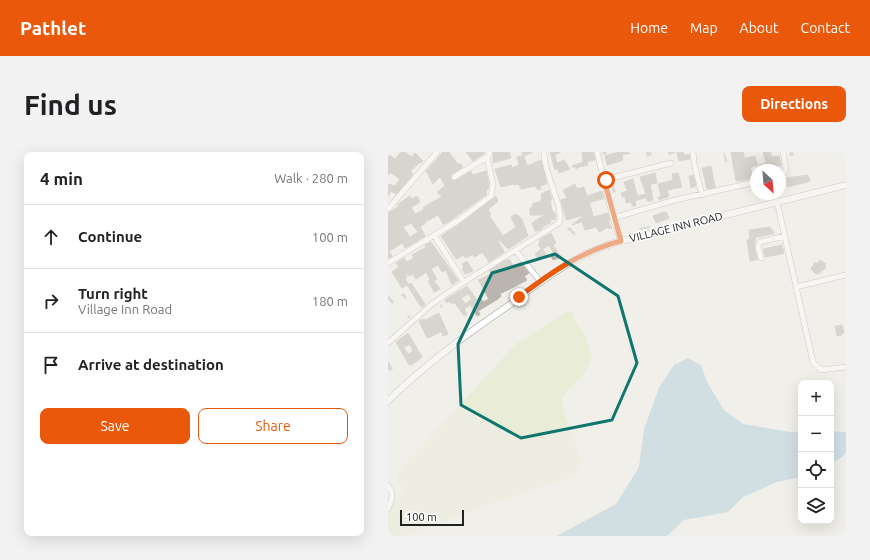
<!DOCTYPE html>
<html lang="en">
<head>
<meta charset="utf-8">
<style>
  :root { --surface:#fff; --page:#f2f2f2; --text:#202124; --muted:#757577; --line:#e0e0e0; --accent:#ea580c }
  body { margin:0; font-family:Ubuntu,sans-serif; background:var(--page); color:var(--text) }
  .controls { position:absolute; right:12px; bottom:12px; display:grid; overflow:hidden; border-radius:8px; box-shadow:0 4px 16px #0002 }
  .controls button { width:36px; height:36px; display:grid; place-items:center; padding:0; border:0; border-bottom:1px solid var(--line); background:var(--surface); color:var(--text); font:20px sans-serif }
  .compass { position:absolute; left:362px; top:12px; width:36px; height:36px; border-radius:50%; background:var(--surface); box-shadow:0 4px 16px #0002; rotate:154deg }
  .scale { position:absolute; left:12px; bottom:10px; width:64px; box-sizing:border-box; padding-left:4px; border:2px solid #212121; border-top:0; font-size:11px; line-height:14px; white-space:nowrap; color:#212121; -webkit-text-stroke:3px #fff; paint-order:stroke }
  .stop { position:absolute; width:12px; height:12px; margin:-9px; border:3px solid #ea580c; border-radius:50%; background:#fff }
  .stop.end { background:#ea580c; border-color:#fff; box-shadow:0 1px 4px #0008 }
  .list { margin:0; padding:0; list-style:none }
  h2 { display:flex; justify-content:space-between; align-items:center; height:52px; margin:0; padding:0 16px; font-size:17px }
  h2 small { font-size:13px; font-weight:400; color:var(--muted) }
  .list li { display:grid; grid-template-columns:26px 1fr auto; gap:12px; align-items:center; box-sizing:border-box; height:64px; padding:0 16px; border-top:1px solid var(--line) }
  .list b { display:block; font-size:15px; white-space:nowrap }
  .list p { margin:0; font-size:13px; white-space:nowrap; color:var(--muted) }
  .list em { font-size:13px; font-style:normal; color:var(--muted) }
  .actions { display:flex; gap:8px; padding:12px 16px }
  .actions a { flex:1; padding:9px 0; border:1px solid var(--accent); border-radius:8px; text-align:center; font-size:14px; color:var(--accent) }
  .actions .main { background:var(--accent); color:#fff }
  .icon { flex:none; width:22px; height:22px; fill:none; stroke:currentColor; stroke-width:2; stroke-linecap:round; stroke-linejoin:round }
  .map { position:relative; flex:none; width:458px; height:384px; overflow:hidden; border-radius:8px }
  header { display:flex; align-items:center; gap:24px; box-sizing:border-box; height:56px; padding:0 20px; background:var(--accent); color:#fff }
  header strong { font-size:19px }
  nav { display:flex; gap:22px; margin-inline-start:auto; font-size:14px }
  .intro { display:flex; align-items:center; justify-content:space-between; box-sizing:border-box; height:96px; padding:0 24px }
  h1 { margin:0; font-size:28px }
  .button { padding:10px 18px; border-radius:8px; background:var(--accent); color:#fff; font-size:14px; font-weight:700 }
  main { display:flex; gap:24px; padding:0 24px }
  aside { flex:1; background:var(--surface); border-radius:8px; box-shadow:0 4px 16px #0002 }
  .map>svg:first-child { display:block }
  .farmland { fill:#e9edd7 }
  .water { fill:#aeccd9 }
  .shadow { fill:#0003; fill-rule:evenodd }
  .building { fill:#bab5af; stroke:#c1b7ad; fill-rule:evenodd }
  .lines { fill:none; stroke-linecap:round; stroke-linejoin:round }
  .minor-casing { stroke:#a2a2a2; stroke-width:6 }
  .tertiary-casing { stroke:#a2a2a2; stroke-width:7 }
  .minor { stroke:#fff; stroke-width:5 }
  .tertiary { stroke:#fff; stroke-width:6 }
  .route { stroke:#ea580c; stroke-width:5 }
  .marked { fill:none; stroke:#0f766e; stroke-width:3; stroke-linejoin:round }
  .labels { text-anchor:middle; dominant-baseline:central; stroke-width:3; stroke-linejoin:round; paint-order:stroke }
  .street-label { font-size:11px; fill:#212121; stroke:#fff }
</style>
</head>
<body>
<header>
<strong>Pathlet</strong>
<nav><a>Home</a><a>Map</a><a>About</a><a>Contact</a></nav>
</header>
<div class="intro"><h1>Find us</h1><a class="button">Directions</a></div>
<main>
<aside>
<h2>4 min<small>Walk · 280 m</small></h2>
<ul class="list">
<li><svg class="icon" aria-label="ahead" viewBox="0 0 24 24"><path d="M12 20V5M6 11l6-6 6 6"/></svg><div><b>Continue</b></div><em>100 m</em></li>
<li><svg class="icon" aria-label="right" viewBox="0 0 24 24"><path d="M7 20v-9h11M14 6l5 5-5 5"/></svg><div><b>Turn right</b><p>Village Inn Road</p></div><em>180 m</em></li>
<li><svg class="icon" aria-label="arrive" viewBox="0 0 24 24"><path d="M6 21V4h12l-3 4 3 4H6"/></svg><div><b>Arrive at destination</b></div></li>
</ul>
<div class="actions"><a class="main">Save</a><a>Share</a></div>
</aside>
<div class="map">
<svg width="458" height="384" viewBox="0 0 458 384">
  <rect width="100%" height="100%" fill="#f1efe9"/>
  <!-- farmland -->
  <path class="farmland" d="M183 159 186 168 196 181 204 206 197 221 173 246 176 259 192 307 193 312 191 317 184 324 13 384H0V360L4 350 16 342 9 325 15 314 128 192 176 161Z"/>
  <!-- water -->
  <path class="water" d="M300 206 313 213 319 230 336 258 355 272 403 280H413V325L389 330 355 345 340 360 296 368 279 384H169L228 352 251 315 256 277 271 236 286 213Z
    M443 279 458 280V301L454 305 443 311Z"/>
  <!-- shadow -->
  <path class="shadow" d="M14 0 24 6 27 2 35 10H33L22 20 25 23 9 42 4 38 0 45V36L2 33 7 36 13 27 2 21 0 24V4L8 8Z
    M54 0H61L70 14 72 13 74 16 63 23 64 30 98 21 101 34 100 37 97 39 99 42 61 70 56 72 51 63 36 71 37 72 32 75 37 84 18 96 15 91 1 100 4 105 0 107V63L29 45 31 51 23 55 27 63 56 46 58 34 53 24 46 31ZM24 71 31 82 22 86 15 75Z
    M79 0H97L86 9Z
    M214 0H218L219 2 215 3Z
    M232 0H239L234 4 235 9 220 13Z
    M258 0H263L264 3 259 5Z
    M280 0H289L281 3Z
    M335 0 336 1 340 10H337Z
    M345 0H356L357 7 367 5 368 6 370 14 363 15 365 27 350 30 349 28Z
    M376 0H381L384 6H391L393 13 388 15 387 13 378 16V18H374L379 12Z
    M401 0H405L406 4H402Z
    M153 10 159 32 152 35 153 37 151 38 148 34 134 37 132 32 128 33 127 32 113 34 124 17 139 15Z
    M323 16 328 36 321 37 319 36Z
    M267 22 269 31 262 33 265 49 261 50 259 46 247 49 248 54 246 55 244 50 240 51 238 45 235 44 240 40 245 29 250 45 259 42 253 25Z
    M290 22 294 35 279 38 280 45 273 48Z
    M420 24 422 30 400 35Z
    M226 33 228 40 225 41 223 34Z
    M189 38 199 45 215 41 216 47 202 51 206 66 220 63 222 69H220L224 77 221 75 212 80 209 75 199 78 196 70 185 73 197 63 179 67 180 47Z
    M162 40 164 48 162 49 164 59 168 68 162 67 163 71 149 79 158 63H143Z
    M108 46 110 50 100 58 103 62 100 64 115 85 130 76 134 68 140 84 121 96 112 87 109 90 116 100 102 109 95 100 88 105 86 102 79 106 77 103 69 107 54 84 74 72Z
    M279 62 281 67 270 71 267 65Z
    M262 74V76L252 78 251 76Z
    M182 75 188 82 186 83 179 77Z
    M385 78 387 82 368 86 367 97 370 108 364 109 363 79Z
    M163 82 168 92 165 93 173 106 166 107 167 102 162 93 154 98 152 92Z
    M43 91 70 129 65 132 59 118 55 120 51 113 43 117 49 127 46 129 51 137 48 140 41 129 44 128 39 120 29 127 26 122 22 124 20 121 17 123 18 126 16 127 21 133H24L37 154 35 155 20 133 15 135 5 120 13 115 10 111 16 107 19 111 28 106 25 103 40 95 39 94Z
    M394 94 396 102 378 105Z
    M131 111 140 122 136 125 138 129 111 142 113 145 110 147 90 159 92 163 90 164 83 153 76 158 79 163 77 164 68 150 65 152 63 149 60 151 58 149 79 135 88 149 95 152 102 147 125 115ZM81 142 85 148 77 153 72 147Z
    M437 112 438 116 430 123 424 117Z
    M16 141 19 146 17 147 13 143Z
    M0 143 6 150 4 152 0 147Z
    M54 152 55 154 53 156 52 153Z
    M22 163 23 164 20 167 19 165Z
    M50 163 60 183 57 184 54 180 41 186 32 170Z
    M21 183 34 206 23 214 9 190ZM23 192 26 199 20 203 16 196Z
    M0 208 5 217 2 219 0 217Z"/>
  <!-- building -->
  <path class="building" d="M13 0H17L24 5 27 1 35 9 33 11 32 10 22 19 25 22 8 42 3 39 0 44V32L7 34 12 27 2 20 0 23V2L7 7Z
    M55 0H61L70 13 72 11 75 15 63 23 64 29 68 28 83 19 85 23 98 19 101 33 100 37 98 38 99 42 60 70 55 72 50 63 37 70V72L32 74 37 84 17 96 14 91 1 99 4 104 0 106V61L10 55V52L22 44 24 47 29 44 32 50 23 55 27 62 36 58 35 56 44 50 54 45 49 40 57 34 52 25 45 32 38 19ZM23 71 30 80 22 85 15 75Z
    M78 0H85L86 2 88 0 97 1 85 9Z
    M105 0H121L123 6 105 11Z
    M134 0H145L136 4 139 14 153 8 159 31 152 34 153 37 150 38 147 34 133 37 131 32 126 33V32L113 35 107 17 123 13 124 16 131 13 129 5 135 4Z
    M162 0H173L167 3 169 11 176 8 182 17 171 21 170 17 167 18Z
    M194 0H205L207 8 199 10 200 13 191 15 188 17 187 15H184V14L195 10Z
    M231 0 242 1 234 3 235 8 219 13 217 4Z
    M295 0 296 3 301 2 302 7 291 9 289 1Z
    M343 0H355L356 6 367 4 369 13 362 14 364 26 348 29Z
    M375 0H382L384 5 391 4 393 13 386 14V12L378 16V18H373L371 13 378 11Z
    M323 14 327 35 319 37 314 16Z
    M267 21 269 31 262 32 265 48 259 49 258 45 251 47 247 49 248 53 244 54 243 50 238 51 237 44 234 45 233 41 239 39 236 30 245 27 249 44 258 42 252 25Z
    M290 21 294 35 279 38 281 44 271 48 270 45 273 44 270 32 285 28 284 22Z
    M305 23 308 34 303 36 301 24Z
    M420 23 422 29 399 35 398 26Z
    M187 32 189 37 196 35 199 44 214 39 216 46 201 50 205 65 220 61 222 68 220 69 224 76 221 77 220 75 211 80 208 75 197 78 194 69 184 73 196 63 178 68 173 48 179 46 175 38Z
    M161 38 164 48H162L164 58 168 62 167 68 162 67 163 70 153 75 154 77 150 79H147L144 71 156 63H142V56L145 55 144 52 154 49 153 42Z
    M108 44 110 49 100 57 103 62 101 63 115 84 128 75 123 65 128 62 134 67 140 84 120 97 111 88 110 89 116 99 115 101 101 110 94 100 86 105 85 102 77 106 76 103 68 107 53 84 73 71Z
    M276 60H278L281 66 268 71 265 64Z
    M382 75 386 81 367 85 366 95 369 107 362 109 359 88 362 87 361 78Z
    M163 81 168 91 165 93 173 105 165 108 163 104 166 102 161 93 154 97 158 102 151 107 147 102 153 97 150 92 152 91 151 88Z
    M43 90 70 128 64 133 58 118 54 120 50 113 43 117 49 127 46 129 52 137 46 140 40 129 42 128 38 120 28 127 25 122 21 124 18 121 17 122 19 125 17 126 20 132 14 136 4 120 11 115 8 111 16 106 19 110 26 106 24 103 38 95 37 93Z
    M394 93 396 101 377 105 375 97Z
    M118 108H122L125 114 132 110 141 121 136 124 139 128 112 142 113 144 110 147 90 159 92 162 89 164 82 153 76 157 79 162 76 164 66 150 63 152 62 149 58 151 57 148 79 134 89 148 93 146 95 150 101 147 90 128 103 122 101 119ZM80 142 84 147 77 152 73 146Z
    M432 108 438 112 436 114 438 115 428 122 423 117 427 110 428 112Z
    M79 109 85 119 77 122 74 117 76 115 74 112Z
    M23 131 37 152 33 155 19 133Z
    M51 161 60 182 55 184 53 179 39 186 31 169 36 167 37 168Z
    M454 173 456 181H453L454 183 449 184 447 174Z
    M20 181 34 205 21 213 8 190ZM21 192 25 199 20 202 15 195Z"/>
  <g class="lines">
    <!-- minor casing -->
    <g class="minor-casing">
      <path id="minor" d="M209 0 225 66
        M305 0 306 11 314 43
        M66 25 99 5
        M392 25 398 18 395 0
        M216 28 283 11
        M389 50 425 210 433 218 458 215
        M0 57 49 0
        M46 83 76 130
        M233 89 225 66 287 48 368 30
        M128 99 152 129
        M373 106 370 94 372 90 397 84
        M0 111 71 68 103 44 105 33 99 5 102 2 101 0
        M408 135 458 123
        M0 191 44 152 76 130 171 71C177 56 155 21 156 0
        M0 334C7 342 3 349 0 357"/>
    </g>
    <!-- tertiary casing -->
    <g class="tertiary-casing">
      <path id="tertiary" d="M0 249C35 214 76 184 117 156 155 129 187 101 233 89L458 33"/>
    </g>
    <!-- minor -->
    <use href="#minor" class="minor"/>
    <!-- tertiary -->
    <use href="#tertiary" class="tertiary"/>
  </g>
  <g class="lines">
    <!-- route -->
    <path class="route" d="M131 145C162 121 194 99 233 89L216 28H218"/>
  </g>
  <!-- marked area -->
  <path d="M0 0H458V384H0ZM167 102 230 144 249 211 224 268 133 286 73 253 70 192 104 121Z" fill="#f1efe9" fill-opacity=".55" fill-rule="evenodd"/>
  <path class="marked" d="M167 102 230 144 249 211 224 268 133 286 73 253 70 192 104 121Z"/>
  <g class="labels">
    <!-- street labels -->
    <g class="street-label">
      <text transform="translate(288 75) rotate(-14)">VILLAGE INN ROAD</text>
    </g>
  </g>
</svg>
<div class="controls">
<button>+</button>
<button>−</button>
<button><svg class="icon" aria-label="locate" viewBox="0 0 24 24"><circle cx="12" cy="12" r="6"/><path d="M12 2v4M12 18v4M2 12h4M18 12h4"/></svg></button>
<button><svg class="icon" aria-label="layers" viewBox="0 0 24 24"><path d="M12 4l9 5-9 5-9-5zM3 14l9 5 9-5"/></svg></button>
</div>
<svg class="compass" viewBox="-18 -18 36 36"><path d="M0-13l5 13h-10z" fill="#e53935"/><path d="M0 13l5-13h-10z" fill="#757577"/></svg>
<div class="scale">100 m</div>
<div class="stop" style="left:218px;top:28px"></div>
<div class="stop end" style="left:131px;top:145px"></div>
</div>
</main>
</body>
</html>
